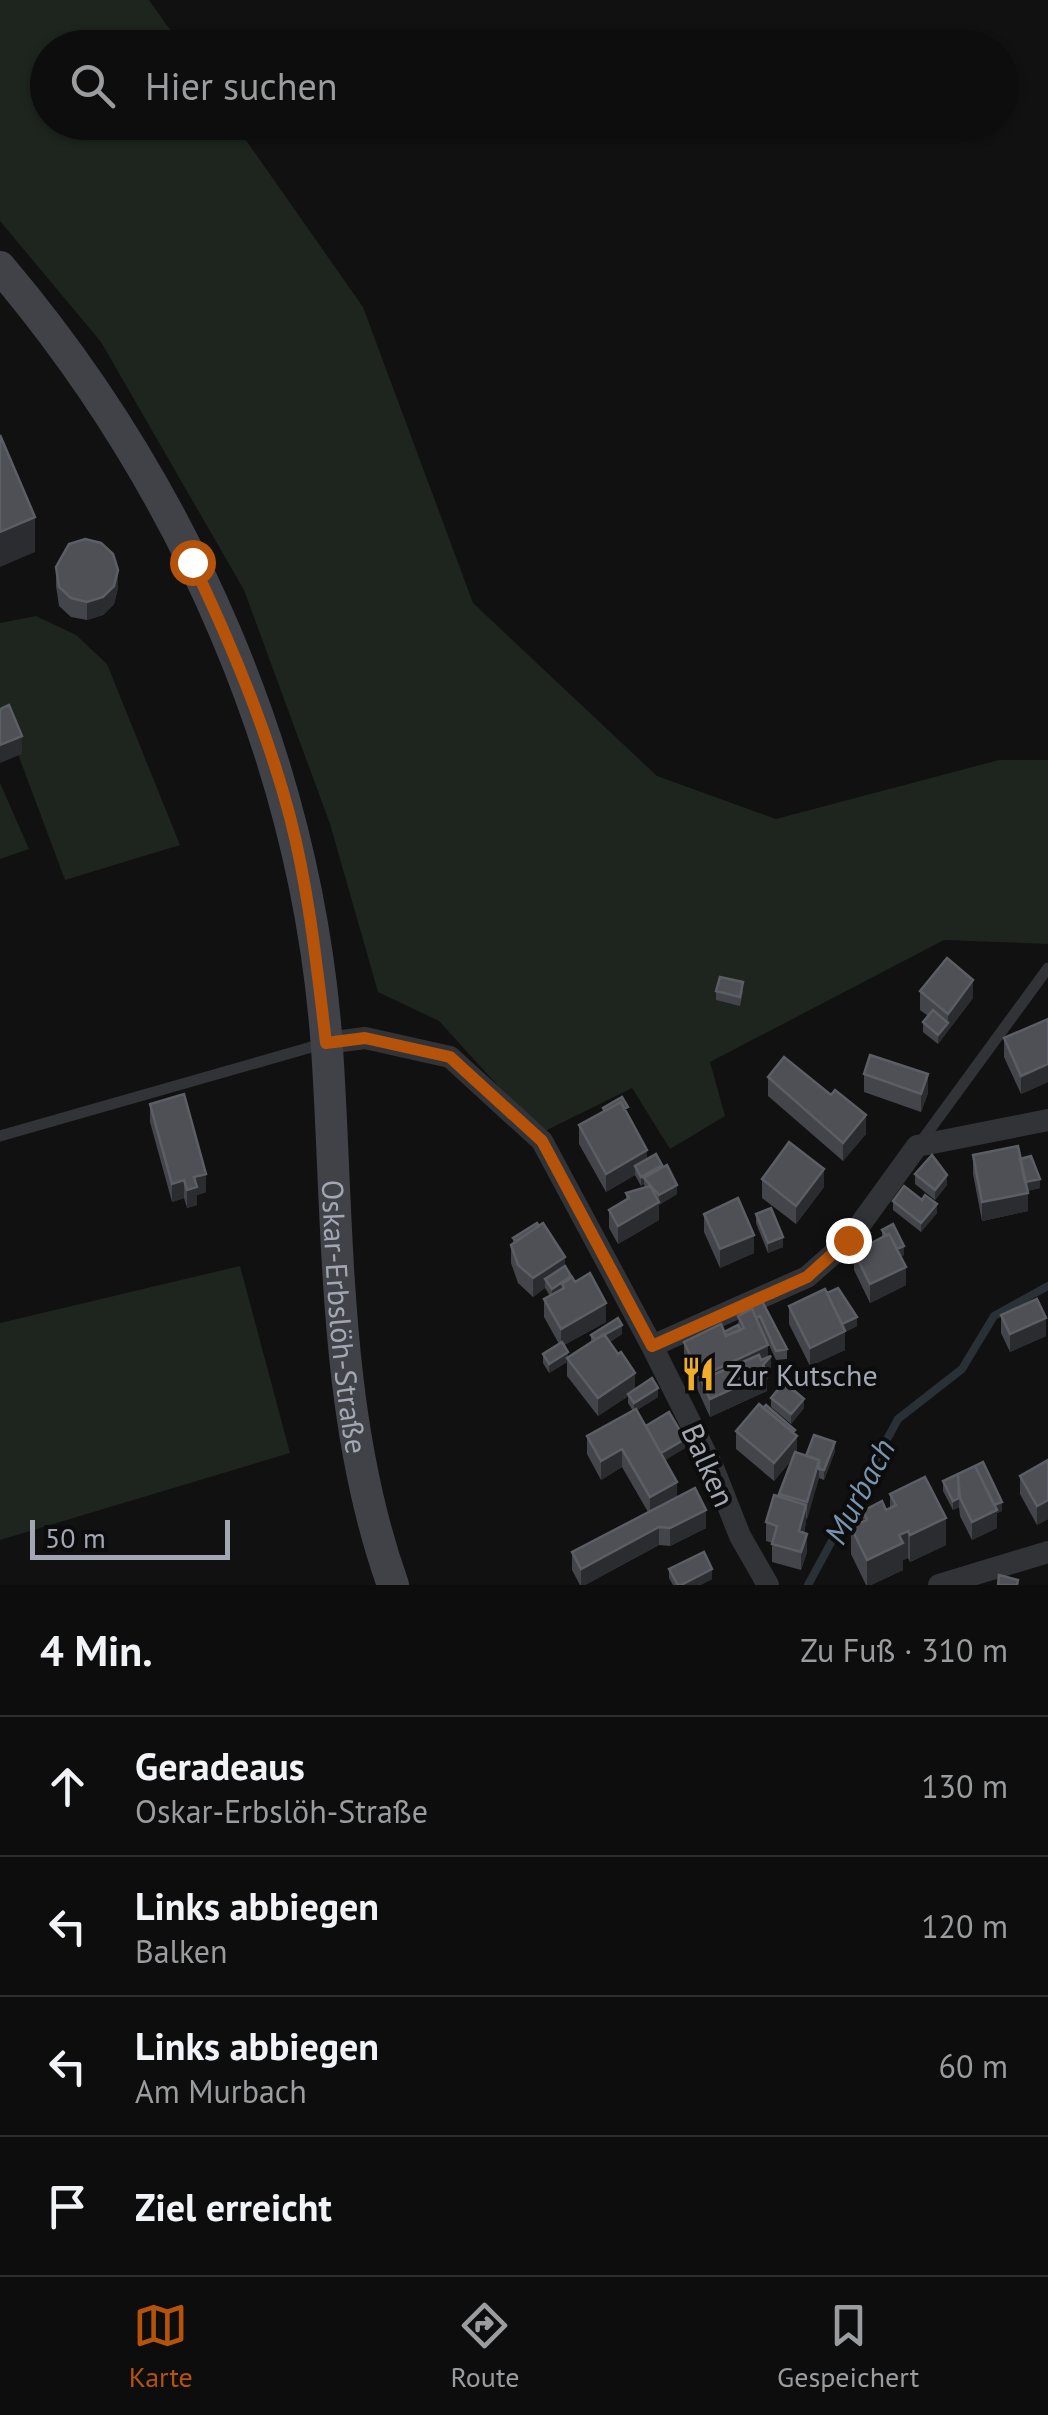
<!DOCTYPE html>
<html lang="de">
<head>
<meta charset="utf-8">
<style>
  :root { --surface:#0d0d0e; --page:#161617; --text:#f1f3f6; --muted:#9a9c9e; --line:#2d2d2e; --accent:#b45309 }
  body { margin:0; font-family:"PT Sans",sans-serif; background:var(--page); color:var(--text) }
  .scale { position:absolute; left:30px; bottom:25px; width:200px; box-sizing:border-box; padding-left:10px; border:5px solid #a2a7b3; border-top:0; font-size:28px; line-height:35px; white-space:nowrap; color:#a2a7b3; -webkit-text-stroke:8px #0c0c0d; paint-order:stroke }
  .stop { position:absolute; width:30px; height:30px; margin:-22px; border:8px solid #b45309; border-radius:50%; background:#fff }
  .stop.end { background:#b45309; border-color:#fff; box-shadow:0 2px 10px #0008 }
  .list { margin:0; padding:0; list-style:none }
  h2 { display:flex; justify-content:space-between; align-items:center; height:130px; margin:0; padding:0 40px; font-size:42px }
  h2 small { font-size:32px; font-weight:400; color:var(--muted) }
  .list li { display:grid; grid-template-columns:65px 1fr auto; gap:30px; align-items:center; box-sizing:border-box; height:140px; padding:0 40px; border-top:2px solid var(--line) }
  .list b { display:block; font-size:38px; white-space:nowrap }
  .list p { margin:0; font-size:32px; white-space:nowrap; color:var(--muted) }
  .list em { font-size:32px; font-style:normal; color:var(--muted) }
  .icon { flex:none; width:55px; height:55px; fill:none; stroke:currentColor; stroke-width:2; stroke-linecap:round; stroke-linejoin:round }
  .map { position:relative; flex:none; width:1048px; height:1585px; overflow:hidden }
  .search { position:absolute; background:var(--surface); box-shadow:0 2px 8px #0004; left:30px; right:30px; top:30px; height:110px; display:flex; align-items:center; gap:25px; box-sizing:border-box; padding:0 35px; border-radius:55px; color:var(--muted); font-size:38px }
  .sheet { height:690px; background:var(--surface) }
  nav { display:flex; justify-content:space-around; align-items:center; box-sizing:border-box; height:140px; border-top:2px solid var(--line); background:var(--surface); font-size:28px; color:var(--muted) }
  nav a { display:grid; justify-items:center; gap:5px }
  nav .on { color:var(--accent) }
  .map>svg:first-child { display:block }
  .green { fill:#1d251e }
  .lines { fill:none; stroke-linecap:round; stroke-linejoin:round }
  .stream { stroke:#293137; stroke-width:8 }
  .service { stroke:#323337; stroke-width:11 }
  .minor { stroke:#323337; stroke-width:22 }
  .secondary { stroke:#404247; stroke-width:32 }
  .wall { fill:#44454a }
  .shaded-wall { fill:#2b2c2f }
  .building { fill:#4e5055; stroke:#5b5e64; stroke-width:2.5 }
  .route { stroke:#b45309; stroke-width:12 }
  .labels { text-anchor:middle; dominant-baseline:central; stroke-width:8; stroke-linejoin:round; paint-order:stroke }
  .street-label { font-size:30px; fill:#a2a7b3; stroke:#0c0c0d }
  .poi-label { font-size:30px; fill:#a2a7b3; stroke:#0c0c0d; text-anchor:start }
  .water-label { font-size:32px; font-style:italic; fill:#7895af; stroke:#0c0c0d }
</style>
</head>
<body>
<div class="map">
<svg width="1048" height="1585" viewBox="0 0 1048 1585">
  <rect width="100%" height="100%" fill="#111112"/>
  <!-- green -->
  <path class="green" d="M0 0H149L182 47 48 48V122L234 123 363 307 473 603 657 776 776 819 999 760H1048V944L944 940 710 1062 725 1116 670 1149 632 1088 541 1133 439 1021 378 992 330 824 244 590 101 342 0 221Z
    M36 616 76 635 107 664 180 845 65 880 0 706V623Z
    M0 783 29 849 0 859Z
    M240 1266 290 1453 0 1540V1323Z"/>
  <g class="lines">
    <!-- stream -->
    <path class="stream" d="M808 1585 898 1419 962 1369 994 1316 1048 1286"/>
    <!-- service -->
    <path class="service" d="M0 1136 322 1044
      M920 1143 1048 968"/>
    <!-- minor -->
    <path class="minor" d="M327 1043 365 1038 450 1057 542 1141 652 1346 714 1470 740 1536 768 1585
      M652 1346 807 1277 849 1240 917 1146 1048 1120
      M939 1585 1048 1552"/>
    <!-- secondary -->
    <path class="secondary" id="s1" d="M0 267C184 484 307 762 327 1048 339 1226 332 1414 393 1585"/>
  </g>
  <!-- wall -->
  <path class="wall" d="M56 567 118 588 114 604 103 615 87 620 71 617 59 606 56 586Z
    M716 991H743L740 1006 716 1000Z
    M920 991 973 998 938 1044 923 1032V1022L928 1016 920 1010Z
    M1048 1019V1082L1021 1094 1004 1057V1038Z
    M864 1074 928 1093 921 1112 864 1092Z
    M768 1077 866 1134 843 1161 768 1096Z
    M150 1104 206 1192 197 1195V1205L187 1208 184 1198 172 1202 150 1122Z
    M603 1108 628 1115 647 1159 662 1168 677 1194 659 1205V1204V1220L618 1244 609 1228V1210L626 1200V1193L645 1188 644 1184 641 1186 635 1175 606 1192 579 1144V1125L603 1112Z
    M973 1155 1040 1188 1027 1191 1028 1211 982 1221 973 1174Z
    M915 1174 947 1185 935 1200 915 1184Z
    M762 1179 824 1187 796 1224 762 1198Z
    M893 1201 937 1213 921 1232 893 1210Z
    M704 1214 754 1253 720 1268 704 1232Z
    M756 1214 783 1247 768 1253 756 1223Z
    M882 1230 904 1255 900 1256 906 1285 870 1303 854 1270V1252L882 1238Z
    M513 1238 565 1266 571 1278 606 1322 564 1345 568 1357 591 1342V1335L622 1334 610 1342 635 1389 658 1397 637 1410 646 1426 685 1448 665 1460 677 1497 706 1528 670 1546 659 1545 585 1585H580L572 1570V1552L648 1512 622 1467 601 1480 587 1454V1436L633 1411 628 1403V1396L598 1416 567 1376V1362L549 1373 543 1363V1354L559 1344 544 1317V1299L550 1296 545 1288 533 1297 518 1283 511 1263V1245L513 1243Z
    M827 1293 857 1326 845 1332V1350L810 1366 789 1324V1306Z
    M762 1301 787 1349V1359L776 1360 760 1326 771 1375 767 1379V1391L710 1417 684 1360V1342L724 1332 738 1325 740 1311Z
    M1001 1315 1046 1336 1010 1352 1001 1333Z
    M771 1398 804 1408 791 1424 771 1407Z
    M736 1431 806 1456 835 1451 824 1480 819 1478 806 1520 804 1533 807 1552 801 1570 772 1562V1543L766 1541V1522L779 1497 793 1458 774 1481 736 1449Z
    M1048 1460V1519L1037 1525 1020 1494V1476Z
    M943 1481 1002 1511 997 1513V1528L972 1540 960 1516 959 1507 953 1510 943 1491Z
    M890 1494 946 1545 910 1562 908 1558 903 1560V1570L871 1585H866L851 1554V1527L863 1522V1511L886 1510 890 1508Z
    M669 1569 712 1579 700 1585H673L669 1578Z"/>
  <!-- shaded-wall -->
  <path class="shaded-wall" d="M35 517V552L0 567V532Z
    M118 570V588L114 604 103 615 87 620V602Z
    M22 736V754L0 763V745Z
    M973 980V998L938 1044V1035L948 1023V1014Z
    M1048 1064V1082L1021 1094V1076Z
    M928 1074V1093L921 1112V1094Z
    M866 1115V1134L843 1161V1143Z
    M647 1150V1169L635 1166V1175L606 1192V1174Z
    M662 1165V1174L644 1178V1184L641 1186V1177Z
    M824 1169V1187L796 1224V1206Z
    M206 1174V1192L197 1195V1205L187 1208V1190L194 1177Z
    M947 1175V1185L935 1200V1190Z
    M1040 1179V1188L1023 1192V1182Z
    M184 1180V1198L172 1202V1184Z
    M677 1185V1194L659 1205V1195Z
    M1028 1193V1211L982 1221V1202Z
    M659 1202V1220L618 1244V1226Z
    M937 1204V1213L921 1232V1223Z
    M754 1235V1253L720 1268V1249Z
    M783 1237V1247L768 1253V1243Z
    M904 1246V1255L893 1260V1251Z
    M565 1257V1275L545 1279V1288L533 1297V1278Z
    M906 1267V1285L870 1303V1284Z
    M571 1276V1286L562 1284V1292L552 1298V1289Z
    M606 1303V1322L561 1347V1329Z
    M857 1317V1326L845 1332V1350L810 1366V1348L838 1326Z
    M1046 1318V1336L1010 1352V1334Z
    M622 1325V1334L596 1351V1341Z
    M768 1345V1360L771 1356V1375L767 1379V1391L710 1417V1399L701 1380 700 1396V1377Z
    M568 1352V1361L549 1373V1364Z
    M635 1373V1392L598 1416V1398Z
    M658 1388V1397L634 1412V1403Z
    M804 1399V1408L791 1424V1414Z
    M795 1430V1438L797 1436V1454L774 1481V1463L788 1438Z
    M685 1439V1448L657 1465V1456Z
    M835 1442V1451L824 1480V1470Z
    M622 1449V1467L601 1480V1461Z
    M819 1460V1478L807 1520V1502Z
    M677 1482V1500L650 1515V1497Z
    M959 1498V1507L953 1510V1501Z
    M1048 1500V1519L1037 1525V1506Z
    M1002 1502V1511L997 1513V1528L972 1540V1522L991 1507Z
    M806 1505V1524L799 1549V1531Z
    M706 1510V1528L670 1546V1528Z
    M946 1518V1545L910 1562V1535Z
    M659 1527V1545L585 1585H581V1569Z
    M908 1531V1558L903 1560V1570L871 1585H867V1560L899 1535Z
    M807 1534V1552L801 1570V1552Z
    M712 1569V1579L700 1585H681Z"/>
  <!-- building -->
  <path class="building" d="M0 435 35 517 0 532Z
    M85 539 101 543 113 554 118 570 114 586 103 597 87 602 71 598 59 587 56 567 69 544Z
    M9 705 22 736 0 745V709Z
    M947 958 973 980 948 1014 920 991Z
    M720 977 743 982 740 997 716 991Z
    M933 1010 948 1023 938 1035 923 1022Z
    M1048 1019V1064L1021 1076 1004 1038Z
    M870 1055 928 1074 921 1094 864 1074Z
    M784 1057 831 1095 835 1090 866 1115 843 1143 768 1077Z
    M184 1094 206 1174 194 1177 197 1187 187 1190 184 1180 172 1184 150 1104Z
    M622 1097 628 1107 624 1109 621 1102 605 1111 603 1108Z
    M621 1102 647 1150 606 1174 579 1125Z
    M789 1142 824 1169 796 1206 762 1179Z
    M1018 1146 1028 1193 982 1202 973 1155Z
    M656 1154 662 1165 641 1177 635 1166Z
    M932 1155 947 1175 935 1190 915 1174Z
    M1031 1156 1040 1179 1025 1182 1020 1159Z
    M667 1165 677 1185 659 1195 644 1178Z
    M650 1186 659 1202 618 1226 609 1210 629 1198 626 1193Z
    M904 1186 922 1200 925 1195 937 1204 921 1223 893 1201Z
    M738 1198 754 1235 720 1249 704 1214Z
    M771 1208 783 1237 768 1243 756 1214Z
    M537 1223 539 1226 516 1241 513 1238Z
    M543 1223 565 1257 533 1278 518 1265 511 1245Z
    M893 1224 904 1246 897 1249 889 1234 886 1236 882 1230Z
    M889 1234 906 1267 870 1284 854 1252Z
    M565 1266 571 1276 552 1289 545 1279Z
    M590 1273 606 1303 561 1329 544 1299 564 1288 562 1284 572 1277 575 1282Z
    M838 1288 857 1317 842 1324 827 1293Z
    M825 1289 845 1331 810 1348 789 1306Z
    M1037 1299 1046 1318 1010 1334 1001 1315Z
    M762 1301 787 1349 776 1351 760 1316 756 1318 752 1309 741 1314 740 1311Z
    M752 1309 768 1345 700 1377 684 1342 721 1324 726 1336 744 1328 738 1316Z
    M618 1318 622 1325 595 1340 591 1335Z
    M738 1325 741 1330 726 1336 724 1332Z
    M604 1334 618 1354 621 1352 635 1373 598 1398 567 1358Z
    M562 1342 568 1352 549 1364 543 1354Z
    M759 1355 761 1360 771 1356 763 1365 767 1373 710 1399 701 1380Z
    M652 1378 658 1388 634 1403 628 1394Z
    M784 1382 804 1399 791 1414 771 1398Z
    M759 1404 797 1436 774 1463 736 1431Z
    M766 1405 795 1430 793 1432 763 1408Z
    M636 1409 677 1482 650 1497 622 1449 601 1461 587 1436Z
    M669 1412 685 1439 661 1453 646 1426Z
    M814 1435 835 1442 824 1470 819 1469V1460L806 1456Z
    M795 1452 819 1460 807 1502 779 1494Z
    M1048 1460V1500L1037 1506 1020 1476Z
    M983 1462 1002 1502 994 1505 975 1466Z
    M975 1466 997 1510 972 1522 960 1498 958 1474Z
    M958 1474 959 1498 953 1501 943 1481Z
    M925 1477 946 1518 910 1535 908 1531 899 1535 903 1543 867 1560 851 1527 867 1520 863 1511 882 1501 886 1510 896 1505 890 1494Z
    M695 1488 706 1510 670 1528 659 1527 581 1569 572 1552Z
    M774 1495 806 1505 799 1531 807 1534 801 1552 772 1544 777 1526 766 1522Z
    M704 1552 712 1569 681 1585H678L669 1569Z
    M999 1575 1018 1580 1017 1585H998Z"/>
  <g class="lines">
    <!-- route -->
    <path class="route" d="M192 562C231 643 267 730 290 817 309 891 317 968 326 1043L365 1038 450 1057 542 1141 652 1346 807 1277 848 1240"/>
  </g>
  <!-- icons -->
  <defs>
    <g id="restaurant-bare" transform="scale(2.7)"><path d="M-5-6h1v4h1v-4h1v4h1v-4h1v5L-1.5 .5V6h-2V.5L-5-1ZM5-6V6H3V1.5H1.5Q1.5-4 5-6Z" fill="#f0ad2b" stroke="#0c0c0d" stroke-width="2.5" paint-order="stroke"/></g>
  </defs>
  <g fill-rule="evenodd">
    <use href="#restaurant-bare" x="698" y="1374"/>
  </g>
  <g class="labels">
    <!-- street labels -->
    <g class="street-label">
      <text stroke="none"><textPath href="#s1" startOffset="1130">Oskar-Erbslöh-Straße</textPath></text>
      <text transform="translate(709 1465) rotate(66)">Balken</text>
    </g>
    <!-- poi labels -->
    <g class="poi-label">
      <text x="726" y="1374">Zur Kutsche</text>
    </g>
    <!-- water labels -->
    <g class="water-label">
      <text transform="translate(859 1491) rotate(-62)">Murbach</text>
    </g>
  </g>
</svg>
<div class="scale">50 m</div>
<div class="stop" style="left:192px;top:562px"></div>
<div class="stop end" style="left:848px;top:1240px"></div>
<div class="search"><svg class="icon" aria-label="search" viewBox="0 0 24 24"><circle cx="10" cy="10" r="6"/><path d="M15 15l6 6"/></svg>Hier suchen</div>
</div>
<section class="sheet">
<h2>4 Min.<small>Zu Fuß · 310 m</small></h2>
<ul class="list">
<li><svg class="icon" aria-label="ahead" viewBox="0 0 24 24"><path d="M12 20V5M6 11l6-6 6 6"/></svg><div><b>Geradeaus</b><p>Oskar-Erbslöh-Straße</p></div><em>130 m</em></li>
<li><svg class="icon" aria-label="left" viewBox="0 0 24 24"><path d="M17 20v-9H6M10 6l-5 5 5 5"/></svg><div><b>Links abbiegen</b><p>Balken</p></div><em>120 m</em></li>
<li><svg class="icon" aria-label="left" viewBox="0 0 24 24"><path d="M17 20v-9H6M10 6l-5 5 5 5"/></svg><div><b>Links abbiegen</b><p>Am Murbach</p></div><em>60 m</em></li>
<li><svg class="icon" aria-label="arrive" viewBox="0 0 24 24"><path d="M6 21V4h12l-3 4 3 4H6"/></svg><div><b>Ziel erreicht</b></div></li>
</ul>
</section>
<nav>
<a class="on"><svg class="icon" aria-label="map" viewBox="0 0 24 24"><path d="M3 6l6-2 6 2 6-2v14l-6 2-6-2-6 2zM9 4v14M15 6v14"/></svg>Karte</a>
<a><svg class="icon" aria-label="directions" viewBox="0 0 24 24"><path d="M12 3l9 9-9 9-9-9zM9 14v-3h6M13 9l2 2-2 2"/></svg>Route</a>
<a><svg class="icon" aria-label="saved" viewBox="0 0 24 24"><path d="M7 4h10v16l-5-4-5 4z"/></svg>Gespeichert</a>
</nav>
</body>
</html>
